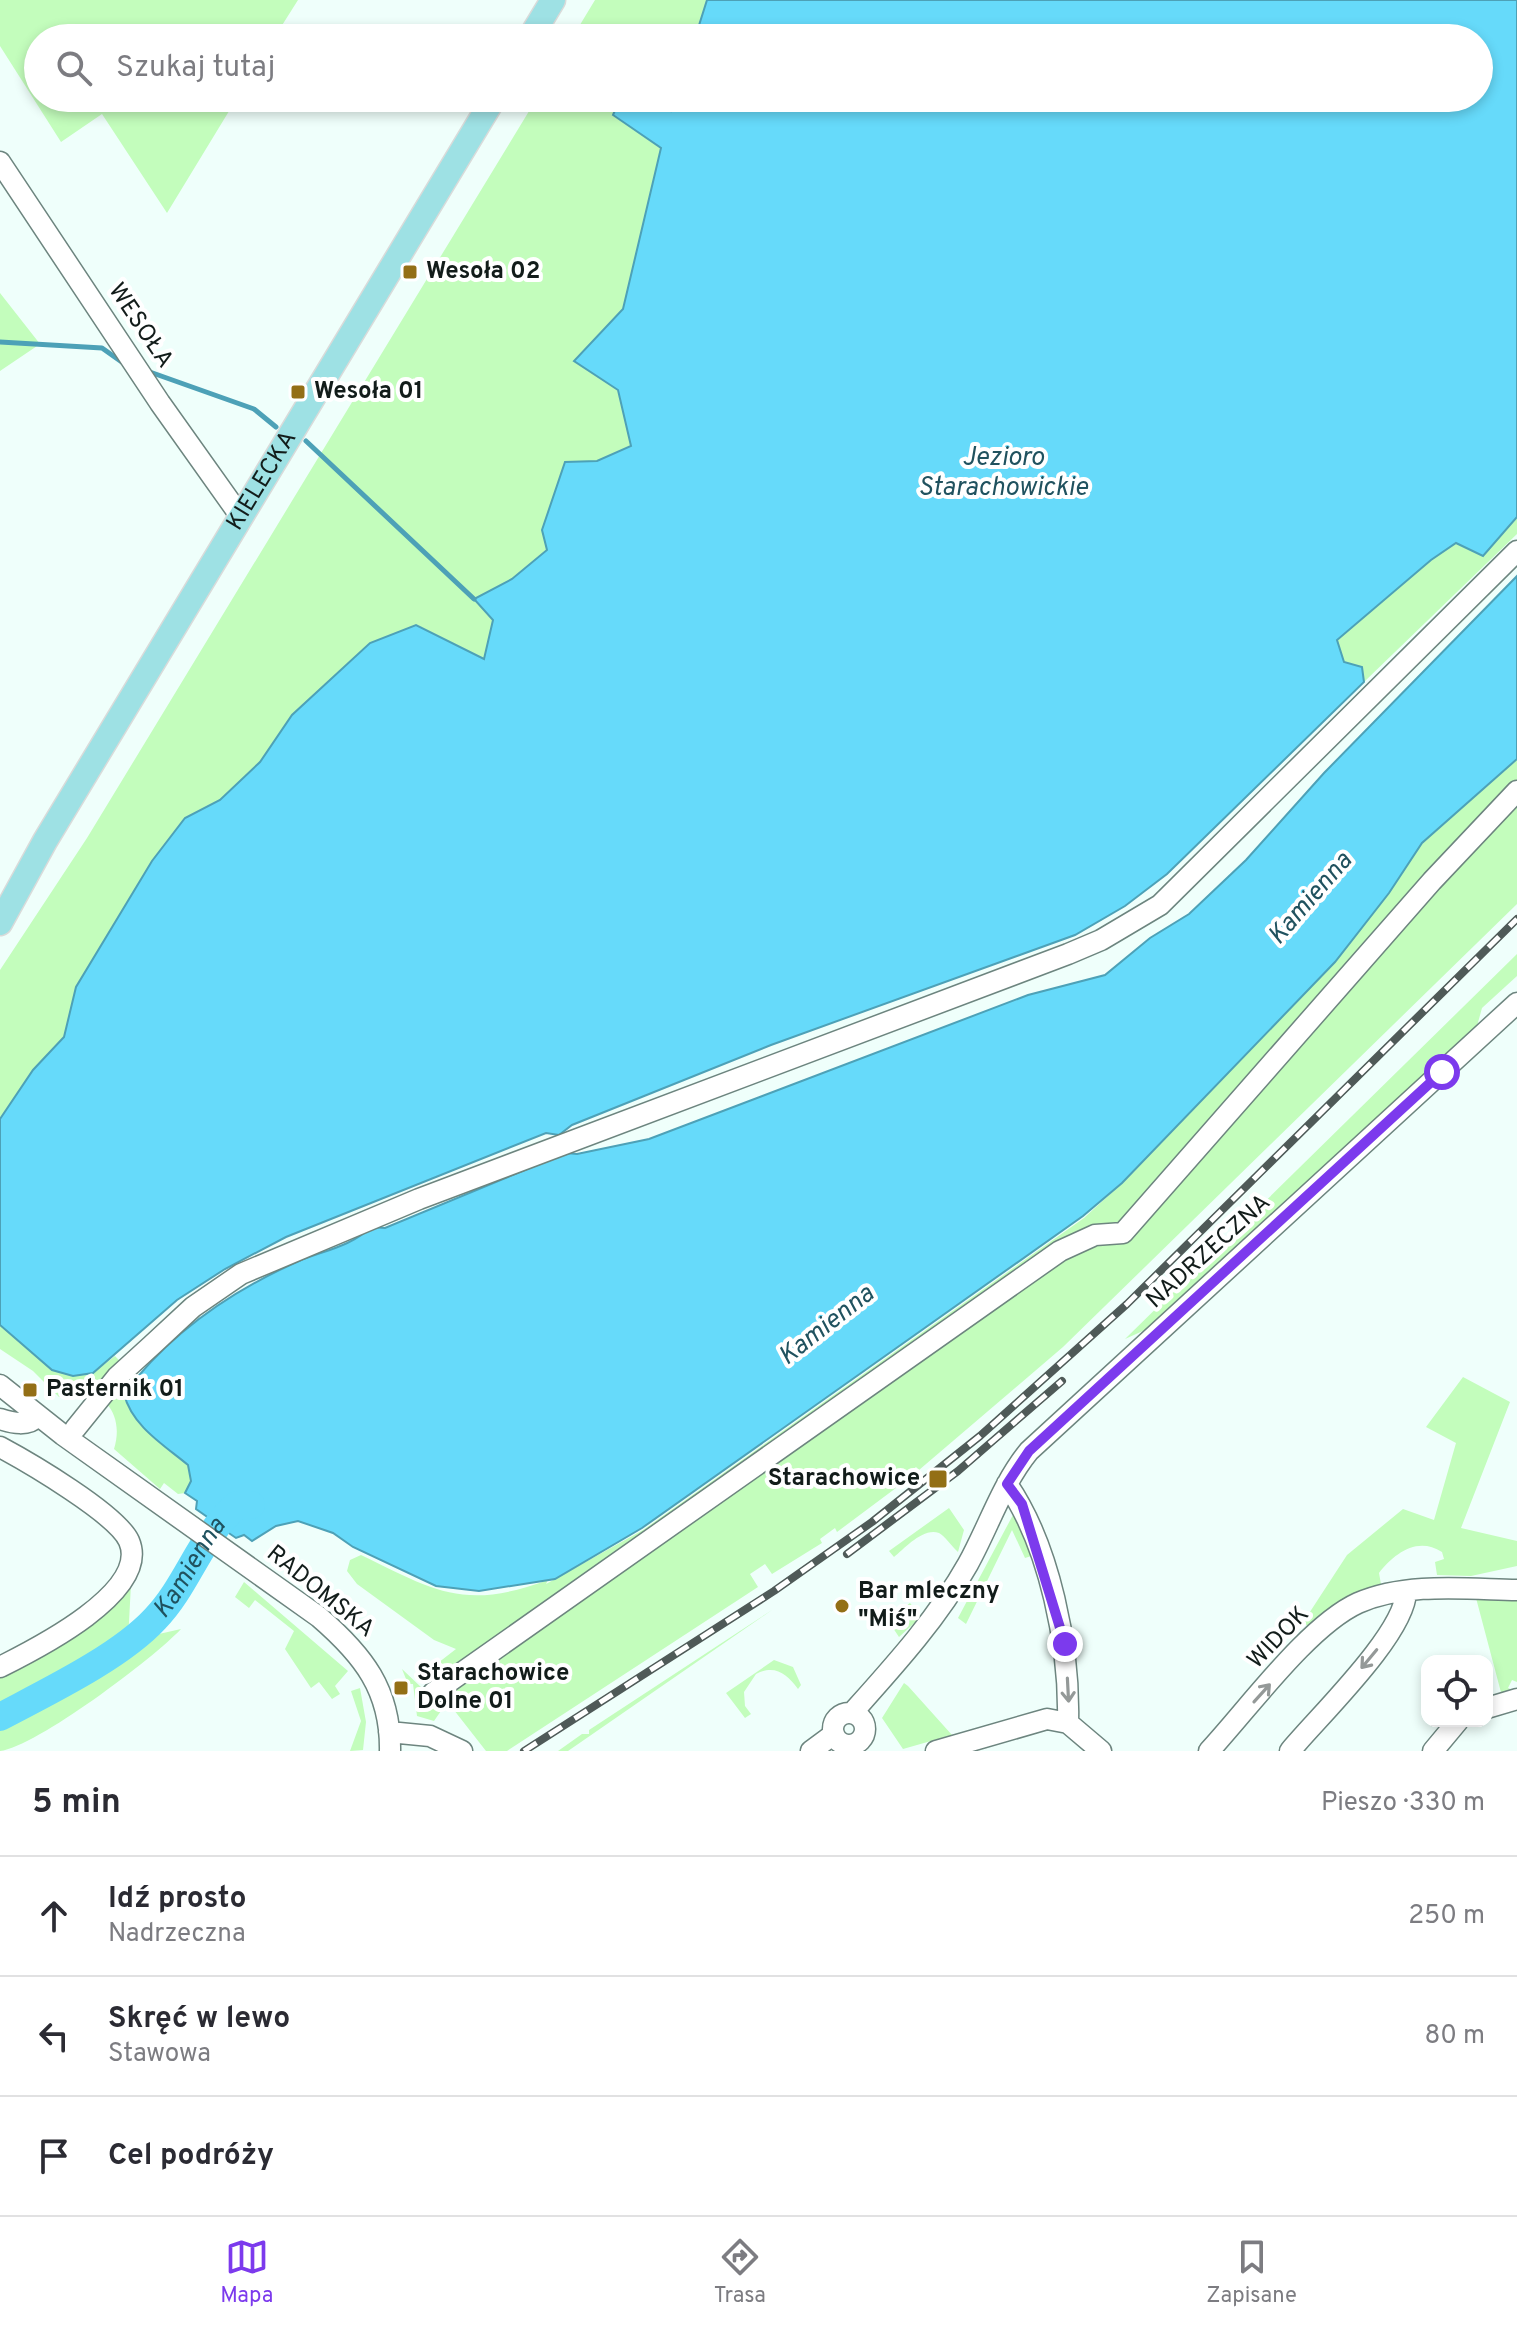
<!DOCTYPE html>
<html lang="pl">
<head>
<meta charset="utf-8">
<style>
  :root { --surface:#fff; --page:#f7f7f7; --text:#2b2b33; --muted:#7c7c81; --line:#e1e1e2; --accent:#7c3aed }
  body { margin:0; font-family:Overpass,sans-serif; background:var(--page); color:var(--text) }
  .controls { position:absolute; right:24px; bottom:24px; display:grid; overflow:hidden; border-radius:16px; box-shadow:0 4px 12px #0003 }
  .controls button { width:72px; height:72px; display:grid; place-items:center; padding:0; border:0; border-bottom:2px solid var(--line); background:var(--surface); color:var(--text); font:40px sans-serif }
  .stop { position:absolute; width:24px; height:24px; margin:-18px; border:6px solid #7c3aed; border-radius:50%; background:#fff }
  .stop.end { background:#7c3aed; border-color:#fff; box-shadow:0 2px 8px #0008 }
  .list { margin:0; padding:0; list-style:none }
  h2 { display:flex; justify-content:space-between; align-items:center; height:104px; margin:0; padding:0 32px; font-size:34px }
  h2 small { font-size:26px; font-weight:400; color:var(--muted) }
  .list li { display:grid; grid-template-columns:52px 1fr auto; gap:24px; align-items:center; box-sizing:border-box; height:120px; padding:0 32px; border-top:2px solid var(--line) }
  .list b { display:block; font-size:30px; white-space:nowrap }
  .list p { margin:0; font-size:26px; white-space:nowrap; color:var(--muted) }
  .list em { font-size:26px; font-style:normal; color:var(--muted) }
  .icon { flex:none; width:44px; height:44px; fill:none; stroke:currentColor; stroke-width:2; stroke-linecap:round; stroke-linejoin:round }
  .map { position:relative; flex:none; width:1517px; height:1751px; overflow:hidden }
  .search { position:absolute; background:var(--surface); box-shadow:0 4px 12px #0003; left:24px; right:24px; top:24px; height:88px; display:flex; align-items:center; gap:20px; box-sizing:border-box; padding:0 28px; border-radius:44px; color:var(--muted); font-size:30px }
  .sheet { height:464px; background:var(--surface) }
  nav { display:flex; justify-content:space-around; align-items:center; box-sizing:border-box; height:112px; border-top:2px solid var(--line); background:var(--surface); font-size:22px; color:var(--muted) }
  nav a { display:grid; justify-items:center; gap:4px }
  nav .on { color:var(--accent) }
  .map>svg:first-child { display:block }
  .green { fill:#c3fdbc }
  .water { fill:#66dafa; stroke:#4da1b7; stroke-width:2 }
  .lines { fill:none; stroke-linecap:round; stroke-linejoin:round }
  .stream { stroke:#4da1b7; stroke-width:5 }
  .river { stroke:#66dafa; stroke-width:28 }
  .minor-casing { stroke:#6d857f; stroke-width:23 }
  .major-casing { stroke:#d9dbda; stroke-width:27 }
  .minor { stroke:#fff; stroke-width:20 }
  .major { stroke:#9ee1e4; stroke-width:24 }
  .rail-casing { stroke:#4f5a58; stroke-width:8 }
  .rail { stroke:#fff; stroke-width:5; stroke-dasharray:15; stroke-linecap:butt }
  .oneway { stroke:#949998 }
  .route { stroke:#7c3aed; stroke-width:10 }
  .poi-dot { fill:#936f16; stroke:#fff; stroke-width:3 }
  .labels { text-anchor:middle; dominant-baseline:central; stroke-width:8; stroke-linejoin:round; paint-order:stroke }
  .poi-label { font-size:24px; font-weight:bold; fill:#121c1a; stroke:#fff; text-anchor:start }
  .street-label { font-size:24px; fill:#121c1a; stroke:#fff }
  .water-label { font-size:26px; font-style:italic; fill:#20525f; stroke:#fff }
</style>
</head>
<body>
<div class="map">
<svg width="1517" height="1751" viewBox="0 0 1517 1751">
  <rect width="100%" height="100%" fill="#effffb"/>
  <!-- green -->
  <path class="green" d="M0 0H298L274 38H38V98H237L167 213 102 114 61 142 0 46Z
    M595 0H707L695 38H572Z
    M537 98H677L672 112 619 101 614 116 661 147 623 309 575 360 618 390 631 446 597 461 548 550 512 579 474 599 493 620 484 659 416 625 292 715 260 762 220 800 185 819 152 861 76 987 64 1037 33 1070 0 1119V970L87 838Z
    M0 293 40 344 0 371Z
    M1517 517V534L1364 682 1362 668 1344 662 1337 640 1431 560 1456 543 1483 556Z
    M1517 759V904L1063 1347 919 1470 916 1467 902 1478 904 1482 837 1532 835 1528 820 1539 822 1543 772 1574 765 1564 750 1574 758 1587 507 1751H486L425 1673 456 1649 434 1640 357 1584 347 1571 350 1560 361 1555C435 1591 464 1611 548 1580L546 1584 643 1530 1084 1218 1122 1183 1335 962 1389 893 1422 843Z
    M1517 954V976L1482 1008 1477 1026 1145 1330 1125 1339Z
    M0 1325 52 1370 93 1373 115 1356 136 1378 124 1394C132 1426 164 1445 188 1465L191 1481 185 1493 178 1494 164 1483 160 1489 114 1449C126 1411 98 1381 59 1397L33 1371 0 1349Z
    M1463 1377 1510 1402 1461 1528 1517 1541V1566L1471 1576 1437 1575 1435 1562 1444 1559 1442 1552C1417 1536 1394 1554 1379 1573L1382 1590 1310 1631 1304 1621 1347 1555 1403 1509 1434 1520 1456 1443 1426 1427Z
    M949 1508 964 1530 958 1552C952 1547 945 1536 939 1533 923 1527 904 1549 894 1557L889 1551Z
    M1014 1513 1035 1555 1025 1558 1012 1530 966 1624 958 1618Z
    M244 1582 348 1671 335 1686 340 1694 332 1699 319 1682 311 1688 285 1649 294 1631 255 1600 249 1608 235 1597Z
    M131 1584 128 1641 181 1629C154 1658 36 1747 0 1751V1678L29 1663Z
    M1476 1598 1517 1599V1682L1512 1680 1508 1688 1517 1692 1503 1700Z
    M910 1603 921 1617 899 1637 887 1619Z
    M772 1610 568 1751H558L582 1734H589V1730Z
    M774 1660 793 1667 801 1685 798 1689C787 1674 775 1664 756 1674L744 1692 745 1706 751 1714 745 1718 726 1693Z
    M402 1669 443 1708 434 1721 417 1716 413 1684H408Z
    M904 1683 908 1686 952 1735 903 1749 882 1718Z
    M360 1688 366 1722 363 1750 350 1751 361 1721 351 1691Z"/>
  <!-- water -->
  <path class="water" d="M707 0H1517V517L1483 556 1456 543 1431 560 1337 640 1344 662 1362 667 1364 682 1167 874 1125 906 1075 935 771 1045 572 1125 559 1135 546 1133 286 1237 225 1269 177 1300 93 1373 73 1376 52 1370 0 1325V1119L33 1070 64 1037 76 987 152 861 185 818 220 800 260 762 292 715 370 643 416 625 484 659 493 620 474 599 512 579 547 550 542 530 565 462 597 461 631 446 618 390 574 361 623 309 661 148 613 115 619 101 671 111 677 98H1479V38H695Z
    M1517 576V759L1422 843 1389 893 1335 962 1122 1183 1083 1216 642 1528 555 1579 479 1591 436 1586 353 1547 333 1533 298 1521 276 1526 252 1541 244 1535 236 1538 220 1527 219 1520 213 1521 196 1509 197 1501 185 1493 191 1481 188 1465C164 1445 132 1426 124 1394 168 1335 231 1291 299 1261 323 1251 352 1246 371 1227L385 1228 566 1153 577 1154 649 1139 1028 995 1105 975 1150 938 1189 914 1246 860 1324 773Z"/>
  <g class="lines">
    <!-- stream -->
    <path class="stream" d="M0 342 102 348 126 365
      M147 371 254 409 276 427
      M306 441 474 599"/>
    <!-- river -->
    <path class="river" id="s1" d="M0 1717C47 1692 120 1657 155 1619 188 1585 200 1536 237 1505H251"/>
    <!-- minor casing -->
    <g class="minor-casing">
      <path id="minor" d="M0 162 160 403 241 517
        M0 1385 63 1435 319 1617C363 1655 391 1690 390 1751
        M0 1419C12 1423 28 1427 38 1416
        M75 1429 117 1377 151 1346 193 1307 241 1274 419 1199 1068 954 1101 940 1160 905 1517 551
        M0 1447C28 1462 117 1514 129 1541 151 1592 34 1650 0 1667
        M1007 1484C1050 1546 1070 1648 1068 1723
        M433 1693 1060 1251 1095 1235 1123 1233 1432 881 1517 791
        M1487 1708 1517 1699
        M833 1729a16 16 0 1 1 32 0a16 16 0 1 1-32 0Z
        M852 1713C894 1666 937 1619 968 1564 989 1526 1002 1484 1029 1451L1517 1003
        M389 1732 430 1736 462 1751
        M811 1751 834 1734
        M936 1751 1047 1719 1068 1723 1101 1751
        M1209 1751C1248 1709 1308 1626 1358 1603 1406 1582 1466 1589 1517 1590
        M1290 1751C1318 1717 1405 1634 1406 1592
        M1433 1751 1458 1721"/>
    </g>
    <!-- major casing -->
    <g class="major-casing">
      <g id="major">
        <path d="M530 38 553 0"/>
        <path id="s2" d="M0 923 45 841 494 98"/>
      </g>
    </g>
    <!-- minor -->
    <use href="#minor" class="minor"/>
    <!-- major -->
    <use href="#major" class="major"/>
    <!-- rail casing -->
    <g class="rail-casing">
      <path id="rail" d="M847 1554 958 1471 1062 1381
        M524 1751 774 1591 872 1522 980 1436 1127 1304 1517 919"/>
    </g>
    <!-- rail -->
    <use href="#rail" class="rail"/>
  </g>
  <!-- one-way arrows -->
  <defs><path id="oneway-shaft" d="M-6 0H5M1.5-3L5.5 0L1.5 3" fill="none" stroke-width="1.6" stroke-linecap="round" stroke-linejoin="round" transform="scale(2)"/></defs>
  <g class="oneway">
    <use href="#oneway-shaft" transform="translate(1369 1659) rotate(130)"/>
    <use href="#oneway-shaft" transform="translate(1068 1690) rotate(87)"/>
    <use href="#oneway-shaft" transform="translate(1262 1693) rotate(-48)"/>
  </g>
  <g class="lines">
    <!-- route -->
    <path class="route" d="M1065 1644 1022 1504 1007 1484 1029 1451 1442 1072"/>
  </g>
  <!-- markers -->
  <g class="poi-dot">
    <rect x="402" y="264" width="16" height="16" rx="4"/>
    <rect x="290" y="384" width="16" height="16" rx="4"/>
    <rect x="22" y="1382" width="16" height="16" rx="4"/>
    <rect x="928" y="1469" width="20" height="20" rx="4"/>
    <circle cx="842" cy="1606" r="8"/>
    <rect x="393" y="1680" width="16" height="16" rx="4"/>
  </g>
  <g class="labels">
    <!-- poi labels -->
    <g class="poi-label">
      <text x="426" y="272">Wesoła 02</text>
      <text x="314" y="392">Wesoła 01</text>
      <text x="46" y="1390">Pasternik 01</text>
      <text x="920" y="1479" text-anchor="end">Starachowice</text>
      <text x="858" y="1592">Bar mleczny<tspan x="858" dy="28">"Miś"</tspan></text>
      <text x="417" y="1674">Starachowice<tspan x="417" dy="28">Dolne 01</tspan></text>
    </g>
    <!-- street labels -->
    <g class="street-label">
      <text transform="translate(140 326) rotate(56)">WESOŁA</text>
      <text stroke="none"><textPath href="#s2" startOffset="514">KIELECKA</textPath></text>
      <text transform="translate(1209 1252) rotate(-42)">NADRZECZNA</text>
      <text transform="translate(320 1592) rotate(39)">RADOMSKA</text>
      <text transform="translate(1279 1638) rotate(-46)">WIDOK</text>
    </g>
    <!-- water labels -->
    <g class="water-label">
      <text x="1003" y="458">Jezioro<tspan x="1003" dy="30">Starachowickie</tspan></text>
      <text transform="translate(1311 899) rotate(-49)">Kamienna</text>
      <text transform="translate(827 1326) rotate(-38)">Kamienna</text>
      <text stroke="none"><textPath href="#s1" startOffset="246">Kamienna</textPath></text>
    </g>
  </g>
</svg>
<div class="controls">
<button><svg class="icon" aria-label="locate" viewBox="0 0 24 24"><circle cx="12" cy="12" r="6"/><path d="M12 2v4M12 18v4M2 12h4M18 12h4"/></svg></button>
</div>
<div class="stop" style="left:1442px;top:1072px"></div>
<div class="stop end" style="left:1065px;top:1644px"></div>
<div class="search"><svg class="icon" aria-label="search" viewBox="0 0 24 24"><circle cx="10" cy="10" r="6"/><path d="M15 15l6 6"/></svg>Szukaj tutaj</div>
</div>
<section class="sheet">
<h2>5 min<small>Pieszo · 330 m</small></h2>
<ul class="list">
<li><svg class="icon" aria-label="ahead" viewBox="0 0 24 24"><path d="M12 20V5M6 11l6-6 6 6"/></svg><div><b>Idź prosto</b><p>Nadrzeczna</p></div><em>250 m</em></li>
<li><svg class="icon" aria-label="left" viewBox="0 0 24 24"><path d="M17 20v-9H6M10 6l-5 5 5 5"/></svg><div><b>Skręć w lewo</b><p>Stawowa</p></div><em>80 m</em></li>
<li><svg class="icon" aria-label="arrive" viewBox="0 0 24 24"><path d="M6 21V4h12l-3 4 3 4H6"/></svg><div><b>Cel podróży</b></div></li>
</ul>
</section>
<nav>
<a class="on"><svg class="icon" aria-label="map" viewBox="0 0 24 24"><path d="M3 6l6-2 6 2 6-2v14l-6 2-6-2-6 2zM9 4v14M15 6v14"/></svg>Mapa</a>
<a><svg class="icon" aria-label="directions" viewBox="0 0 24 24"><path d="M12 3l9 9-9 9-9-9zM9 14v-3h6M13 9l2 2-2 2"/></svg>Trasa</a>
<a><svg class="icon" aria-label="saved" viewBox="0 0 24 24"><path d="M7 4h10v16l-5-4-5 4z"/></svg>Zapisane</a>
</nav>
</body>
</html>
